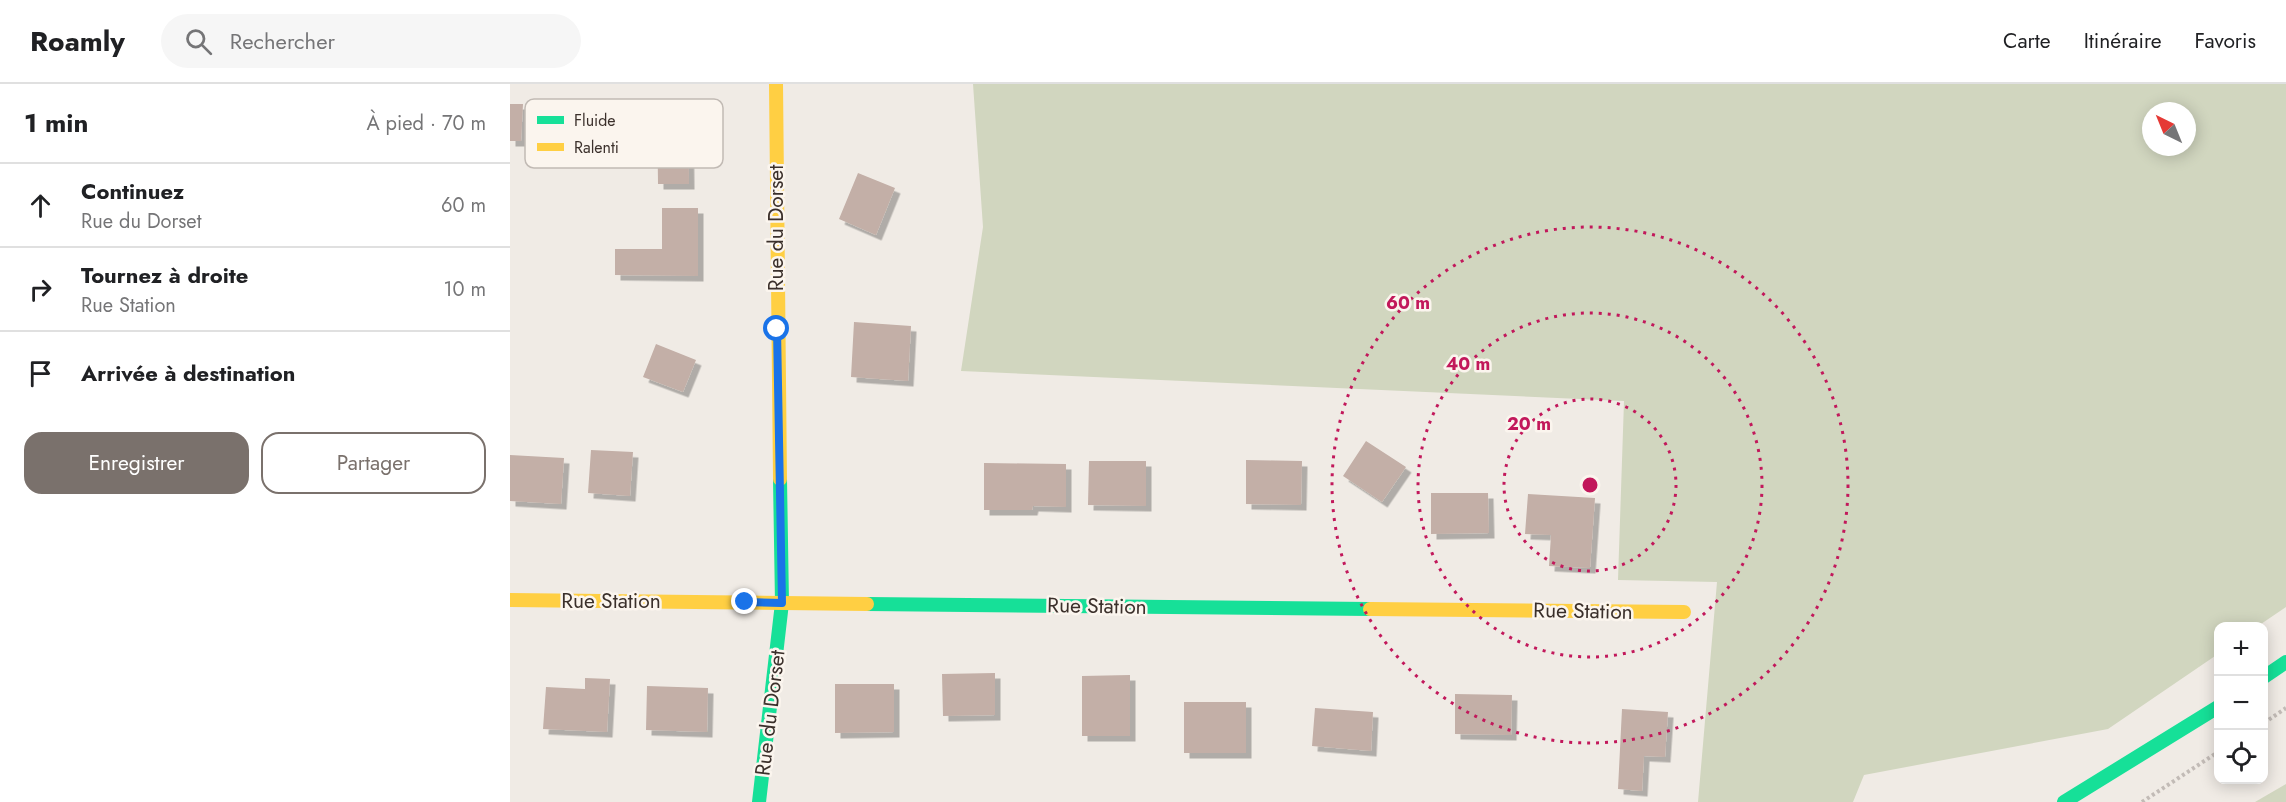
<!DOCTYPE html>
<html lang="fr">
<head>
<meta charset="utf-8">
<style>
  :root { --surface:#fff; --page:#f6f6f6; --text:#202124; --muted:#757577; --line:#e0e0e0; --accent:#7a716c }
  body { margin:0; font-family:Jost,sans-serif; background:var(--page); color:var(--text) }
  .controls { position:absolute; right:18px; bottom:18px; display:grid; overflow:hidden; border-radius:12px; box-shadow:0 3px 15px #0003 }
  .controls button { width:54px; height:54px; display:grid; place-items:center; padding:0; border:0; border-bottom:2px solid var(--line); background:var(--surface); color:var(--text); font:30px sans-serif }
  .compass { position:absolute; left:1632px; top:18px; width:54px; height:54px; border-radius:50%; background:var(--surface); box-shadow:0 3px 15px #0003; rotate:317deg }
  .stop { position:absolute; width:18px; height:18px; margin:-14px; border:4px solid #1a73e8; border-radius:50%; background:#fff }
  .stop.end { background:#1a73e8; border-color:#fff; box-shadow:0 2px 6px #0008 }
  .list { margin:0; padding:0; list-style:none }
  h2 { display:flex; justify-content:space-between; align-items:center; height:78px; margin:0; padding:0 24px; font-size:26px }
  h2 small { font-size:20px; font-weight:400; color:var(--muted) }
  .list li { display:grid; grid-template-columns:39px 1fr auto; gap:18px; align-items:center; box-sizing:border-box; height:84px; padding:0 24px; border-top:2px solid var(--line) }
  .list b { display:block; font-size:22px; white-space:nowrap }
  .list p { margin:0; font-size:20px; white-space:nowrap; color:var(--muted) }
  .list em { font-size:20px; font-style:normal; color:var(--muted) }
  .actions { display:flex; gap:12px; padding:18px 24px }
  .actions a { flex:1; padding:14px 0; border:2px solid var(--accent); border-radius:18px; text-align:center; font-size:21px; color:var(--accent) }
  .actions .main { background:var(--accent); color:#fff }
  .icon { flex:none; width:33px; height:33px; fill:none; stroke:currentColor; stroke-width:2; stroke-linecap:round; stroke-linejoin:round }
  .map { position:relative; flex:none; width:1776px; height:718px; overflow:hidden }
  header { display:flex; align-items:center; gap:36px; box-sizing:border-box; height:84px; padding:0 30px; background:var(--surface); border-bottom:2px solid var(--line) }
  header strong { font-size:28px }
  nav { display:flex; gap:33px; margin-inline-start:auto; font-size:21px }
  .search { width:420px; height:54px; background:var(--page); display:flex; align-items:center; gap:15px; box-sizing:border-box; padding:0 21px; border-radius:33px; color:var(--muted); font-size:22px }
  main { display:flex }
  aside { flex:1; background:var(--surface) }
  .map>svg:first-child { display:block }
  .green { fill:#d1d6bf; fill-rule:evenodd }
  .building { fill:#c3afa7; filter:url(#shadow) }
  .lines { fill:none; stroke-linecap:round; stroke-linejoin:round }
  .path { stroke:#c2bbb6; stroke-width:4; stroke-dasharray:3 3; stroke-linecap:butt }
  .fast { stroke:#16e098; stroke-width:14 }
  .slow { stroke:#ffcf43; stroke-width:14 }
  .route { stroke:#1a73e8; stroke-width:8 }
  .ring { fill:none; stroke:#c2185b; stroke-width:3; stroke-dasharray:3 6 }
  .labels { text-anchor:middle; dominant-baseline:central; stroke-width:5; stroke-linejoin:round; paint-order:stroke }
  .street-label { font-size:21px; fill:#3b302b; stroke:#fbf5ee }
  .key { fill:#fbf5ee; stroke:#c1bab4; stroke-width:1.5 }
  .key-label { font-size:16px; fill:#3b302b }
  .centre { fill:#c2185b; stroke:#fbf5ee; stroke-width:3 }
  .ring-label { font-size:18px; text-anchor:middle; font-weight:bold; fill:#c2185b; stroke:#fbf5ee; stroke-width:5; stroke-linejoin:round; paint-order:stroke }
</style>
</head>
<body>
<header>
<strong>Roamly</strong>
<div class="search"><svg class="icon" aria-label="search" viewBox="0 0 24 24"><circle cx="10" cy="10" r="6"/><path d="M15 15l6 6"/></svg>Rechercher</div>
<nav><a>Carte</a><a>Itinéraire</a><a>Favoris</a></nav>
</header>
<main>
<aside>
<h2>1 min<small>À pied · 70 m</small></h2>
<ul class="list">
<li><svg class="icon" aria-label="ahead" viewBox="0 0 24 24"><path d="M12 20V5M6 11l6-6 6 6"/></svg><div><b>Continuez</b><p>Rue du Dorset</p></div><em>60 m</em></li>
<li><svg class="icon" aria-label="right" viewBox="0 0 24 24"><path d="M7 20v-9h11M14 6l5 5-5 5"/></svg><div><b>Tournez à droite</b><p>Rue Station</p></div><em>10 m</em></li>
<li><svg class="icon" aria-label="arrive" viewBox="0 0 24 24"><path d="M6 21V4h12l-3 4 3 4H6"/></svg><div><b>Arrivée à destination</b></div></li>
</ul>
<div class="actions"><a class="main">Enregistrer</a><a>Partager</a></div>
</aside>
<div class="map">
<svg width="1776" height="718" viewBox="0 0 1776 718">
  <defs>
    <filter id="shadow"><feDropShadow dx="5.5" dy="5.5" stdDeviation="0" flood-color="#0004"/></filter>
  </defs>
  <rect width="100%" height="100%" fill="#f0ebe5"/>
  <!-- green -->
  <path class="green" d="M463 0H1776V523L1748 542H1708V570L1598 645 1354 691 1343 718H1188L1207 498 1108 496 1114 317 451 287 473 143ZM1641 27H1677V63H1641Z
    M1776 700V718H1745Z"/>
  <!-- building -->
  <path class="building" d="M0 20H13L11 57H0Z
    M147 21H178L179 100H148Z
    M348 89 385 104 366 151 329 135Z
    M152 124H188V192L105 191V165H152Z
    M344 238 401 242 398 297 341 293Z
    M146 260 186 276 173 308 133 293Z
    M856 357 896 383 872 418 833 392Z
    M81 366 123 368 120 412 78 409Z
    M0 371 54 374 51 420 0 417Z
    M736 376 792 377 791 421 736 420Z
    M579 377H636V422L578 421Z
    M474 379 556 380V423L523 422 522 426H474Z
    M921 409H978L979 449 921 450Z
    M1018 410 1085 414 1080 484 1039 482 1041 451 1015 450Z
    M485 589V631L433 632 432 590Z
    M620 591V652H572V592Z
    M75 594 100 595 97 648 33 645 36 603 75 605Z
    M325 600H384V648L325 649Z
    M137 602 198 604 197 648 136 646Z
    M945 610 1002 611 1001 651 945 650Z
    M674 618H736V669H674Z
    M805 624 863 628 861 667 802 662Z
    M1112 625 1158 628 1155 673 1134 672 1132 707 1108 705Z"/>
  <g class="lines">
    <!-- path -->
    <path class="path" d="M1754 639 1776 624
      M1632 718 1708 668"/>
    <!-- fast -->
    <path class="fast" d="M357 520 860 525
      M1754 593 1776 578
      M249 718 272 519 270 395
      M1554 718 1708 623"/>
    <!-- slow -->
    <path class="slow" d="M266 0 270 395
      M0 516 357 520
      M860 525 1174 528"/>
  </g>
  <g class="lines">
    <!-- route -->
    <path class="route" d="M235 518 272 519 267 245"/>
  </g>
  <!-- distance rings -->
  <g class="ring">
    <circle cx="1080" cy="401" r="86"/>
    <circle cx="1080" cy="401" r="172"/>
    <circle cx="1080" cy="401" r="258"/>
  </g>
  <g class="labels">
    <!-- street labels -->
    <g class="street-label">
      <text transform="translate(266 144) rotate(-90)">Rue du Dorset</text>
      <text x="101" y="517">Rue Station</text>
      <text transform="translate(587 522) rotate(1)">Rue Station</text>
      <text transform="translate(1073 527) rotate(1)">Rue Station</text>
      <text transform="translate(260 629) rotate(-83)">Rue du Dorset</text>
    </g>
  </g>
  <!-- legend -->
  <rect x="15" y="15" width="198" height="69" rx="9" class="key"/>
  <rect x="27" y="32" width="27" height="8" fill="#16e098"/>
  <rect x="27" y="59" width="27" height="8" fill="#ffcf43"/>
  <g class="key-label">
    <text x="64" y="42">Fluide</text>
    <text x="64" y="69">Ralenti</text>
  </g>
  <circle cx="1080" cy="401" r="9" class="centre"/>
  <g class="ring-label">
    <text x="898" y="225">60 m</text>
    <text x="958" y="286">40 m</text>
    <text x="1019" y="346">20 m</text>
  </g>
</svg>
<div class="controls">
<button>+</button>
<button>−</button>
<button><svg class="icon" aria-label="locate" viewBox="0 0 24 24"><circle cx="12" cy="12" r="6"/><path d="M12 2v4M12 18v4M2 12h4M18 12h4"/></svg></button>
</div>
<svg class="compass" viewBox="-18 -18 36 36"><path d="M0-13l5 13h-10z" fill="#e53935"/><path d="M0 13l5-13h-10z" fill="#757577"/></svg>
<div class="stop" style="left:267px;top:245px"></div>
<div class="stop end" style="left:235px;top:518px"></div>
</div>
</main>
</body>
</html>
